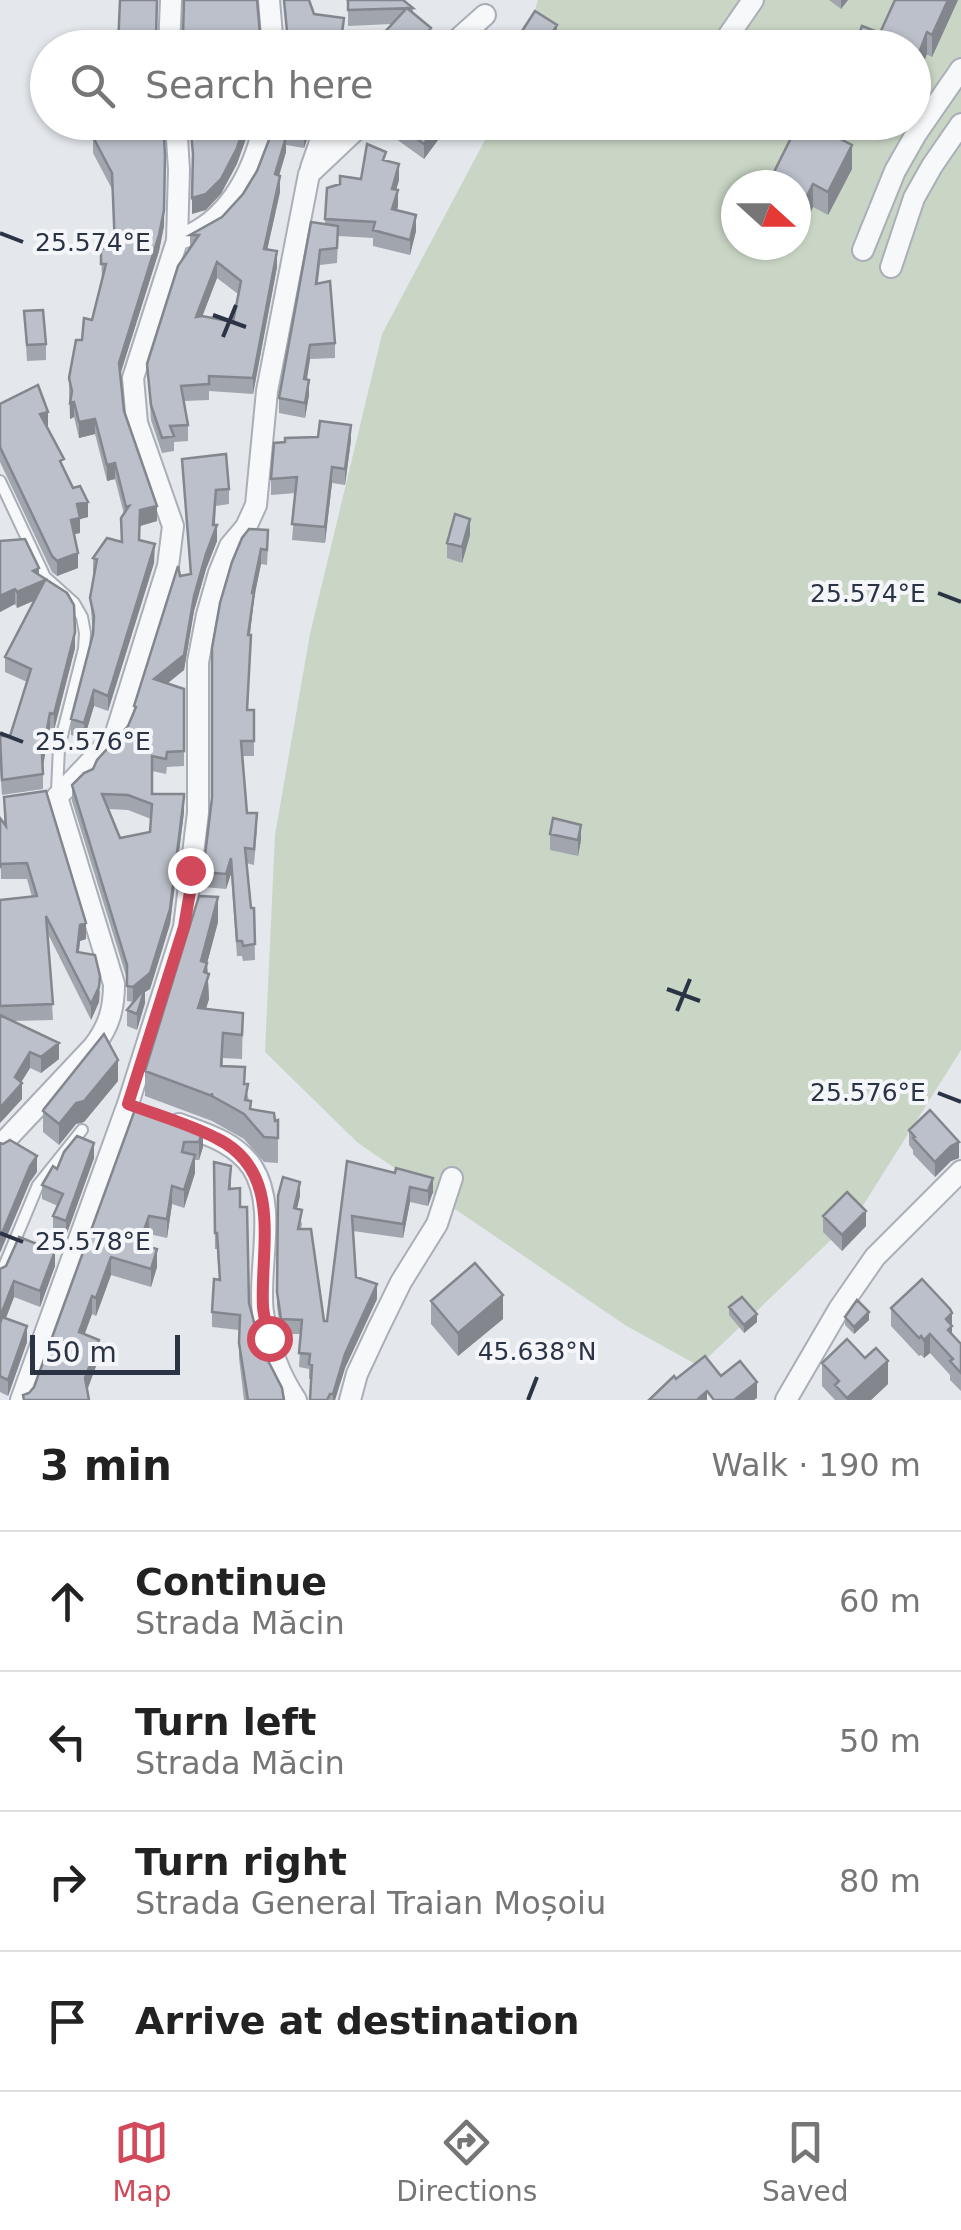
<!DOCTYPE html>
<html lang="en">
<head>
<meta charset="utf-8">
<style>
  :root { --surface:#fff; --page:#f6f6f6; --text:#222; --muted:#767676; --line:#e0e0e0; --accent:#d1495b }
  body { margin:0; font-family:"DejaVu Sans",sans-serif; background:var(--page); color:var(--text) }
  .compass { position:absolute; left:721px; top:170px; width:90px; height:90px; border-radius:50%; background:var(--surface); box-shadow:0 2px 8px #0004; rotate:111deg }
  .scale { position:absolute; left:30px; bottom:25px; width:150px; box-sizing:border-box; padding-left:10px; border:5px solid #2b3445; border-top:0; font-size:28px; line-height:35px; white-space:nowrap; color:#2b3445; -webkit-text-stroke:8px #f4f6f9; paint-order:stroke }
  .stop { position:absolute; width:30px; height:30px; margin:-22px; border:8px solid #d1495b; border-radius:50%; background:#fff }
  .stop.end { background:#d1495b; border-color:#fff; box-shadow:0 2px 10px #0008 }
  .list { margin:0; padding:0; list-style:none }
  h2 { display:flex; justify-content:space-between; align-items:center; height:130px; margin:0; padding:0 40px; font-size:42px }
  h2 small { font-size:32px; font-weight:400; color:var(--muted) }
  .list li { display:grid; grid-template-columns:65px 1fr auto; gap:30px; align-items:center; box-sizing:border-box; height:140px; padding:0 40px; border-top:2px solid var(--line) }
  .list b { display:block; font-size:38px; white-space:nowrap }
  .list p { margin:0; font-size:32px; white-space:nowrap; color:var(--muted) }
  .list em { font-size:32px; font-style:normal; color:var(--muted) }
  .icon { flex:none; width:55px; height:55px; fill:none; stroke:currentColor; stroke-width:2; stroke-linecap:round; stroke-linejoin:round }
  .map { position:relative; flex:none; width:961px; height:1400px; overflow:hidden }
  .search { position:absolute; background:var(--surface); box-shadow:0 2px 8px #0004; left:30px; right:30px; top:30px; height:110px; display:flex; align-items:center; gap:25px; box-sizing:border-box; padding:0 35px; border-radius:55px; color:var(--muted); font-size:38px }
  .sheet { height:690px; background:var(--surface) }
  nav { display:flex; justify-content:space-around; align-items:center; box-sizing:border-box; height:140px; border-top:2px solid var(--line); background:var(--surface); font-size:28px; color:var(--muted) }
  nav a { display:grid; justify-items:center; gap:5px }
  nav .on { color:var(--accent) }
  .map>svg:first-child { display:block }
  .green { fill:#c9d6c5; fill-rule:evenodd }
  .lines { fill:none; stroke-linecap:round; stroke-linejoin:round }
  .lane-casing { stroke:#a9aeb7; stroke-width:14 }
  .street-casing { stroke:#a9aeb7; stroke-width:24 }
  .lane { stroke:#f7f8fa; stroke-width:10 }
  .street { stroke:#f7f8fa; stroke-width:20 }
  .wall { fill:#a1a5ae; fill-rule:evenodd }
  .shaded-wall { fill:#83868d }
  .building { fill:#bbc0ca; stroke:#83868d; stroke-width:2.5; fill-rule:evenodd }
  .route { stroke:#d1495b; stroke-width:12 }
  .ticks { fill:none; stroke:#2b3445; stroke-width:4 }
  .ticks-label { font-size:25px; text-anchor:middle; fill:#2b3445; stroke:#f4f6f9; stroke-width:8; stroke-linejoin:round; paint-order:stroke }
</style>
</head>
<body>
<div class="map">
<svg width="961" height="1400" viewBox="0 0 961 1400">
  <rect width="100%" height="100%" fill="#e4e7ec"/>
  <!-- green -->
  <path class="green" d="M538 0H961V1050L857 1215 699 1366 625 1325 358 1143 265 1052 275 835 310 634 382 334 494 123 914 122V48L524 47ZM736 185H796V245H736Z"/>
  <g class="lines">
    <!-- lane casing -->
    <g class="lane-casing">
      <path id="lane" d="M0 481 45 577 74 603 82 617 85 633 84 649 59 747 57 791
        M0 1276 38 1185 82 1130"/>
    </g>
    <!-- street casing -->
    <g class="street-casing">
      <path id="street" d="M269 0 273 48
        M169 48 171 0
        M448 48 485 15
        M720 48 753 0
        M311 168 327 122
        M183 238C231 219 254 170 265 122
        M863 250 895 171 916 134 961 69
        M891 267 914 198 932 166 961 124
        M179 1124C206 1134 235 1142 252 1167 278 1207 257 1269 263 1313 268 1343 279 1375 296 1400
        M0 1146 94 1046C109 1026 114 1009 114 984L57 797 115 736 168 566 173 526 137 423 133 378 177 241 179 170 176 122
        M21 1400 128 1104 184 927 198 813V662L207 615 219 573 230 546 246 527 256 505 267 391 309 174 364 122
        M350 1400 357 1374 378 1329 401 1282 437 1224 452 1178
        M786 1400 839 1309 875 1257 961 1171"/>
    </g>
    <!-- lane -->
    <use href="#lane" class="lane"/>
    <!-- street -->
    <use href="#street" class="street"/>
  </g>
  <!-- wall -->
  <path class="wall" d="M346 0H405L413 8V13L431 43 392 24 348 26V3Z
    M829 0H848L841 9Z
    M958 0 932 57 880 33Z
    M104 122H163L164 226 159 251 120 375 124 411 157 521 140 526V540L154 563 108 711 94 706 84 739 71 735V719L93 634 90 598 94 574 93 573V558L121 542V518L124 514 115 479 107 481 95 434 79 438 74 417 70 419 69 394V378L82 340 92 320 102 280 101 249 115 248 112 189 93 153V137L104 132Z
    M313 122 304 148 286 145V152L279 176 280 192 267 250 277 267 253 394 209 391V400L184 401 188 425V441L174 442V451L162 453 151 420 147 364 190 249V235L222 217 243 194 285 136V129ZM217 278 238 294 233 322 202 316Z
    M392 122H443L438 128V140L424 159 392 136Z
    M386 161 399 180 396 190 398 206 397 210 416 231 410 255 373 246V238L338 236 337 263 320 265 318 283 335 343V358L310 359 307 380 309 395 305 418 279 413V398L325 224 327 188 361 179Z
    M852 169 828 215 813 207 806 222 796 217V185H770V180Z
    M24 311 46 344V360L27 361Z
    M0 404 48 427 64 469 88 517 80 519V533L74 534 78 568 57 576 52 572 0 462Z
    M351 440 345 485 332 483 325 543 292 540 296 493 271 495V479Z
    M182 459 229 489V504L216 506 215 525 217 541 206 569 194 611 184 670 168 683 184 689V766L167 767 166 774 152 771V794L184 812 170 924 150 989 145 992V1003L137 1030 127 1026V1010L136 999 133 1002 127 1001V979L72 801V785L93 769 128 726 134 712V706L180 576 190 574ZM108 809 128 810 151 819 150 832 120 838Z
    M470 535 462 563 447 558V543Z
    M0 541 39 575 75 648 54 730 50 728 43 767V789L2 795 0 769V736H10L27 682 5 672V657L35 600 17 608 15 604 0 612Z
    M268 545 267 565 261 564 254 598 250 635 248 710H254V756H242L247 813 257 829 254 865 246 863 251 908H254L255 960 243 961 242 956H237L231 874 226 889 203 887V872L212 798 232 562Z
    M4 797 86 939 80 941 79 952 100 992 99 1002 91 1020 48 934 53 1020 12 1021 59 1059 41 1073 30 1068 21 1082 22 1099 0 1123V900L32 897 27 879H1L0 818 4 825Z
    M550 834 581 840 578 856 550 850Z
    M218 922 207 963 209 999 206 1009 243 1013 242 1059 223 1058V1066L245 1084 251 1109 275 1121 278 1120V1163L264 1162 244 1139 212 1121V1118V1121L145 1096V1071Z
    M118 1081 84 1122 76 1124 59 1145 43 1132V1111Z
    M137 1104 203 1129V1147L199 1160H195V1173L184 1208 172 1204 167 1238 149 1234 145 1245 157 1267 151 1287 111 1275 96 1316 92 1314 84 1334 99 1358 87 1390 29 1393 34 1387Z
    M909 1130 959 1158 951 1161 935 1177 913 1154V1150L909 1145Z
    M94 1158 66 1236 53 1231V1216L58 1206 42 1199V1185L57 1169Z
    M347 1161 433 1192 428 1206 410 1202 403 1238 353 1231 356 1277 377 1299 345 1368 335 1400H310L311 1379H309V1369L299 1367 301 1334H281L277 1306V1292L300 1196 297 1209 302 1224 301 1229 324 1321H327Z
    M214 1162 231 1181V1189L240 1207 249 1303 260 1345 284 1400H244L239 1358V1330L212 1327V1312L219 1280 217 1249H215Z
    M823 1216 866 1226 842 1251 823 1232Z
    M55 1266 40 1307 14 1297 6 1318 27 1342 8 1396 0 1392V1269Z
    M431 1301 503 1319 458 1356 431 1324Z
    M729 1307 757 1322 744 1333 729 1315Z
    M891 1308 952 1313V1334L961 1344V1391L950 1380V1375L930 1353 924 1358 921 1355 919 1356 891 1326Z
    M845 1317 869 1320 854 1334 845 1325Z
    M822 1363 888 1384 871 1400H835L822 1386Z"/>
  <!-- shaded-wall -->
  <path class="shaded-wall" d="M841 0H848L841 9Z
    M948 0H958L932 57V35Z
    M557 25V41L553 48H543Z
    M431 28V43L427 48H416Z
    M927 32V54L914 88V66Z
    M246 122H252L237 164 221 194 206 210 192 214V198Z
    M307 122H313L304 148V132Z
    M431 122H443L438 128V140L424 159V144Z
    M286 137V152L275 189V174Z
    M852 145V169L828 215V192Z
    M165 155 164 226 159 251 119 378V363Z
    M399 164V180L392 205V189Z
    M280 176V192L264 264V249Z
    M813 184V207L806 222V198Z
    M398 190V206L392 225V209Z
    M416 215V231L410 255V240Z
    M277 251V267L253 394V378Z
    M217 262V278L196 333V317Z
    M310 345V359L304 394V379Z
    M309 380V395L305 418V403Z
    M74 402V417L70 419V403Z
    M48 412V427L40 414Z
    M95 419V434L79 438V422Z
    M351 425V440L345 485V469Z
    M115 463V479L107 481V465Z
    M332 467V483L325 543V527Z
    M216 490 214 535 217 525V541L206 569 194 611 184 670 154 694V679L194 596 213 525Z
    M88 502V517L80 519V533L71 535V520L77 504Z
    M157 506V521L140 526V510Z
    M470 519V535L462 563V547Z
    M155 544 154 563 108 711V696Z
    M261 549V564L254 598 248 650 252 593Z
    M78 553V568L57 576V561Z
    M39 568V583L45 580V596L17 608V592L33 571Z
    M15 589V604L0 612V596Z
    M75 632V648L54 730V714Z
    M94 690V706L84 739V723Z
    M50 713V728L42 770V755Z
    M184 797V812L170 924 150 989 145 992V1003L137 1030V1014L144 994 133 1002V987Z
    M581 825V840L578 856V840Z
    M231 858V874L226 889V874Z
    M218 897V922L205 971 207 963 209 999 198 1033 201 961Z
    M86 923V939L80 941 77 968 80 925Z
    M100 976 99 1002 91 1020V1004Z
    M59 1043V1059L41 1073V1057Z
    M30 1052V1068L17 1089 22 1083V1099L0 1123V1108L15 1077Z
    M118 1060V1081L84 1122 76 1124 59 1145V1124L76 1103Z
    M203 1129V1147L199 1160V1142Z
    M959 1142V1158L951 1161 935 1177V1162L951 1146Z
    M94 1143V1158L66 1236V1221Z
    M195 1155V1173L184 1208V1190Z
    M37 1156V1172L30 1182 0 1253V1238L30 1166Z
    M433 1178V1192L428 1206V1191Z
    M300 1182V1196L294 1222V1208Z
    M172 1186V1204L167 1238V1219Z
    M410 1187V1202L403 1238V1224Z
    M866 1211V1226L842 1251V1235Z
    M149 1216V1234L139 1262V1244Z
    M157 1249V1267L151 1287V1269Z
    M55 1251V1266L40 1307V1291Z
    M111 1257V1275L96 1316V1298Z
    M14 1281V1297L0 1333V1317Z
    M377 1284V1299L345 1368 335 1400H333V1394L345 1354Z
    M503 1295V1319L458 1356V1333Z
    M92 1296V1314L79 1350V1332Z
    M869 1312V1320L854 1334V1327Z
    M952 1313V1344L946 1319Z
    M757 1314V1322L744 1333V1325Z
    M27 1326V1342L8 1396V1380Z
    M930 1334V1353L924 1358V1340Z
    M99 1340V1358L85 1396V1378Z
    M888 1361V1384L871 1400H847V1398Z
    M757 1382V1398L754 1400H734Z
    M707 1391V1400H697Z"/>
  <!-- building -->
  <path class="building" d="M120 0H157L156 38 163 44 169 46 176 44 183 34 184 0H257L260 34 262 41 273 46 282 43 287 31 284 0H309L314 14 344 18 340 48H118Z
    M348 0H403L413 8 348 10Z
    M895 0H948L932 35 927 32 914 66V48H854L862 26 880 33Z
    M407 8 431 28 416 46 417 48H370Z
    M535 11 557 25 543 48H511Z
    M106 122H163L165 155 164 210 159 235 119 363 124 411 157 506 140 510 139 540 155 544 154 547 108 696 94 690 84 723 71 719 93 634 94 616 90 598 97 559 93 558 107 538 122 542 121 518 129 506 126 507 115 463 107 465 95 419 79 422 74 402 70 403 72 391 69 378 76 340H82L84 318 92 320 106 264H101V249L115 248 112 173 93 137 112 128Z
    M190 122H246L237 148 221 179 206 194 192 198 193 154Z
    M286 122H307L304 132 285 129Z
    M394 122H436L438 124 424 144Z
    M799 122H807L852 145 828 192 813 184 806 198 796 194V185H779L770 180Z
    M272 132 286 137 275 174 280 176 264 249 277 251 253 378 209 376V384L181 386 188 425 170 426 174 436 162 438 151 405 147 364 178 266 199 235H190L222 217 243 194 257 171ZM217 262 241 281 233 322 202 316 196 317Z
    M367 144 386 152 383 160 399 164 392 189 398 190 392 209 416 215 410 240 373 230 375 222 325 219 327 188 340 184V176L361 179Z
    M311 222 338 226 337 248 320 250 316 284 330 281 335 343 310 345 304 379 309 380 305 403 279 398Z
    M43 310 46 344 27 345 24 311Z
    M38 385 48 412 40 414 64 459 60 461 73 488 80 486 88 502 77 504 80 518 71 520 78 553 57 561 52 556 0 447V404Z
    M320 421 351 425 345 469 332 467 325 527 292 524 297 477 271 479 274 443 285 442V438L318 437Z
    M226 454 229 489 216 490 213 525H217L206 554 194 596 184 655 154 679 184 689V751L167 752 166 759 152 756V794H184V797L170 909 150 973 133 987 127 986V965L72 785 84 773 93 769 97 760 128 726 136 707 134 706 178 566 180 576 191 574 182 459ZM102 794 128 795 152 804 150 832 120 838Z
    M455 514 470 519 462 547 447 543Z
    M249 529 268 530 267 550 261 549 252 593H254L248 635H251L247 710H254V741H241L247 813H257L254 849 245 848 251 908H254L255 944 243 946 242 941H237L231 858 226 874 203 872 212 798V648L220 603 232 562 242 538Z
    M25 539 39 568 33 571 67 593 74 605 75 632 54 714 50 713 42 755 43 774 2 780 0 736H10L31 669 5 657 45 580 17 592 15 589 0 596V541Z
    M46 791 86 923 80 925 77 952 95 955 100 976 99 987 91 1004 46 916 53 1004 0 1006V900L37 896 27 863 1 864 0 868V818L6 826 4 797Z
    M553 818 581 825 578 840 550 834Z
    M199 896 218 897 201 961 207 963 204 972 209 974 198 1008 243 1013 242 1035 223 1033 221 1066 245 1067 244 1084H248L245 1100 251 1101 250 1109 274 1113 275 1121 278 1120V1138L264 1137 244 1114 212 1096V1093V1096L145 1071Z
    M145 988 137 1014 127 1010Z
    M0 1015 59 1043 41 1057 30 1052 15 1077 22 1083 0 1108Z
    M104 1034 118 1060 84 1101 76 1103 59 1124 43 1111 44 1109Z
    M137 1104 203 1129 199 1142H184L182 1152 195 1155 184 1190 172 1186 167 1219 149 1216 139 1244 157 1249 151 1269 111 1257 96 1298 92 1296 79 1332 99 1340 85 1378 89 1400H24L23 1395 29 1393 34 1387Z
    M930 1110 959 1142 951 1146 935 1162 913 1138 915 1137 909 1130Z
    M77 1136 94 1143 66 1221 53 1216 63 1194 42 1185 53 1166 57 1169 64 1152Z
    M10 1140 37 1156 30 1166 0 1238V1143L3 1144Z
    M347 1161 395 1173 396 1168 433 1178 428 1191 410 1187 403 1224 352 1216 356 1277 377 1284 345 1354 333 1394H330L327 1400H310L312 1365 309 1364 310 1354 299 1353 302 1320 281 1319 277 1292 278 1196 283 1177 300 1182 294 1208 302 1210 298 1229H311L324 1321H327Z
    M214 1162 231 1166 229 1189 240 1188V1207H247L249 1303 260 1345 282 1388 284 1400H248L239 1343 240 1315 212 1312 214 1279 220 1280 217 1233H215Z
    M847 1192 866 1211 842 1235 823 1216Z
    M19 1237 55 1251 40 1291 14 1281 0 1317V1269L6 1266Z
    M475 1263 503 1295 458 1333 431 1301Z
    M922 1279 950 1309 952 1313 946 1319 952 1326 948 1330 961 1344V1373L950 1361 953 1359 930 1334 924 1340 921 1336 919 1338 891 1308Z
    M742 1297 757 1314 744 1325 729 1307Z
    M857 1300 869 1312 854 1327 845 1317Z
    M2 1317 27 1326 8 1380 0 1376V1324Z
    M847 1339 865 1358 876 1348 888 1361 847 1398 835 1385 839 1381 822 1363Z
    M705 1356 721 1376 740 1361 757 1382 734 1400H714L707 1391 697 1400H649L674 1376 676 1379Z"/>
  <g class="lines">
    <!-- route -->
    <path class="route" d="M190 870V892L184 927 128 1104C157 1115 189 1124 216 1138 284 1171 260 1247 263 1307 264 1318 267 1328 269 1338"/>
  </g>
  <!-- ticks -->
  <path class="ticks" d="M0 233 23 242M213 315 246 327M223 337 236 305M938 593 961 602M0 733 23 742M667 989 700 1001M677 1011 690 979M938 1093 961 1102M0 1233 23 1242M528 1400 537 1377"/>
  <g class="ticks-label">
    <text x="93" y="251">25.574°E</text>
    <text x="868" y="602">25.574°E</text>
    <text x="93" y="750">25.576°E</text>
    <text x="868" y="1101">25.576°E</text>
    <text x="93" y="1250">25.578°E</text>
    <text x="537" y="1360">45.638°N</text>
  </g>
</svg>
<svg class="compass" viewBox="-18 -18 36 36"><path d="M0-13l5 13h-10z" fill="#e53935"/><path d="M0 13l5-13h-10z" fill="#767676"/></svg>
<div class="scale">50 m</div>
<div class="stop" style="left:269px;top:1338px"></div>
<div class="stop end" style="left:190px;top:870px"></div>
<div class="search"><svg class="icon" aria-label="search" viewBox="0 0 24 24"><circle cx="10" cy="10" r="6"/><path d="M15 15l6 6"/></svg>Search here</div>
</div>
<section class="sheet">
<h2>3 min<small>Walk · 190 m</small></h2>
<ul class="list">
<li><svg class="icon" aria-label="ahead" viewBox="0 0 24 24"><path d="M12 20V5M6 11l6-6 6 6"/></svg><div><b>Continue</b><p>Strada Măcin</p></div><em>60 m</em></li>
<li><svg class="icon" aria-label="left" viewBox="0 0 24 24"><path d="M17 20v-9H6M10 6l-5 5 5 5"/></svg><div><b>Turn left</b><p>Strada Măcin</p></div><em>50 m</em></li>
<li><svg class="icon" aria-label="right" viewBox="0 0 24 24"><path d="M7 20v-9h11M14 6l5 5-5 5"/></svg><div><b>Turn right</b><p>Strada General Traian Moșoiu</p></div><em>80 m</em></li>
<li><svg class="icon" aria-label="arrive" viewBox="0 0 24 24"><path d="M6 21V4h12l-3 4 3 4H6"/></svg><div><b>Arrive at destination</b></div></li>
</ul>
</section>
<nav>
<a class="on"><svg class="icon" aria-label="map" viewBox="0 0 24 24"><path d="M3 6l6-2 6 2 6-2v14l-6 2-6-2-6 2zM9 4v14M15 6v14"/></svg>Map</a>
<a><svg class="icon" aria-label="directions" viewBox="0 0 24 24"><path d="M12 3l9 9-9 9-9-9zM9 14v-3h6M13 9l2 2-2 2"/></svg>Directions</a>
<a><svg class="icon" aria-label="saved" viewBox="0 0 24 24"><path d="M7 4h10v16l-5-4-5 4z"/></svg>Saved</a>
</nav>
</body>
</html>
